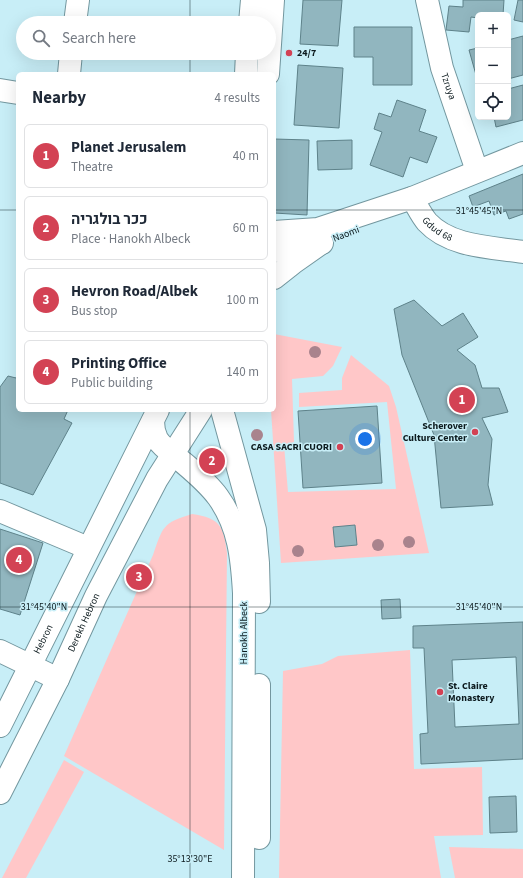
<!DOCTYPE html>
<html lang="en">
<head>
<meta charset="utf-8">
<style>
  :root { --surface:#fff; --page:#f2f2f3; --text:#1f2937; --muted:#747a83; --line:#e0e1e3; --accent:#d34254 }
  body { margin:0; font-family:"Source Sans 3",Heebo,sans-serif; background:var(--page); color:var(--text) }
  .controls { position:absolute; right:12px; top:12px; display:grid; overflow:hidden; border-radius:6px; box-shadow:0 4px 16px #0002 }
  .controls button { width:36px; height:36px; display:grid; place-items:center; padding:0; border:0; border-bottom:1px solid var(--line); background:var(--surface); color:var(--text); font:20px sans-serif }
  .you { position:absolute; left:365px; top:439px; width:14px; height:14px; margin:-10px; border:3px solid #fff; border-radius:50%; background:#1a73e8; box-shadow:0 0 0 6px #1a73e833 }
  .badge { display:grid; place-items:center; width:26px; height:26px; border-radius:50%; background:var(--accent); color:#fff; font-size:13px; font-weight:700 }
  .pin { position:absolute; translate:-50% -50%; border:2px solid #fff; box-shadow:0 1px 4px #0006 }
  .list { margin:0; padding:0; list-style:none }
  h2 { display:flex; justify-content:space-between; align-items:center; height:52px; margin:0; padding:0 16px; font-size:17px }
  h2 small { font-size:13px; font-weight:400; color:var(--muted) }
  .list li { display:grid; grid-template-columns:26px 1fr auto; gap:12px; align-items:center; box-sizing:border-box; height:64px; margin:0 8px 8px; padding:0 8px; border:1px solid var(--line); border-radius:6px }
  .list b { display:block; font-size:15px; white-space:nowrap }
  .list p { margin:0; font-size:13px; white-space:nowrap; color:var(--muted) }
  .list em { font-size:13px; font-style:normal; color:var(--muted) }
  .icon { flex:none; width:22px; height:22px; fill:none; stroke:currentColor; stroke-width:2; stroke-linecap:round; stroke-linejoin:round }
  .map { position:relative; flex:none; width:523px; height:878px; overflow:hidden }
  .search { position:absolute; background:var(--surface); box-shadow:0 4px 16px #0002; left:16px; top:16px; width:260px; height:44px; display:flex; align-items:center; gap:10px; box-sizing:border-box; padding:0 14px; border-radius:22px; color:var(--muted); font-size:15px }
  .panel { position:absolute; background:var(--surface); box-shadow:0 4px 16px #0002; left:16px; top:72px; width:260px; height:340px; border-radius:6px }
  .map>svg:first-child { display:block }
  .green { fill:#ffc7c8 }
  .building { fill:#91b6bf; stroke:#5e828a; fill-rule:evenodd }
  .lines { fill:none; stroke-linecap:round; stroke-linejoin:round }
  .minor-casing { stroke:#73979f; stroke-width:24 }
  .highway-casing { stroke:#73979f; stroke-width:24 }
  .minor { stroke:#fff; stroke-width:22 }
  .highway { stroke:#fff; stroke-width:22 }
  .tree { fill:#a9838d }
  .ticks { fill:none; stroke:#0c1a1e; stroke-width:1; stroke-opacity:0.45 }
  .poi-dot { fill:#d34254; stroke:#c8eef7; stroke-width:1.5 }
  .labels { text-anchor:middle; dominant-baseline:central; stroke-width:3; stroke-linejoin:round; paint-order:stroke }
  .poi-label { font-size:10px; font-weight:bold; fill:#0c1a1e; stroke:#c8eef7; text-anchor:start }
  .street-label { font-size:10px; fill:#0c1a1e; stroke:#c8eef7 }
  .ticks-label { font-size:10px; text-anchor:middle; fill:#0c1a1e; stroke:#c8eef7; stroke-width:3; stroke-linejoin:round; paint-order:stroke }
</style>
</head>
<body>
<div class="map">
<svg width="523" height="878" viewBox="0 0 523 878">
  <rect width="100%" height="100%" fill="#c8eef7"/>
  <!-- green -->
  <path class="green" d="M274 334 342 347 333 366 323 376 292 379 294 442 284 445 288 492 396 489 387 402 299 407V393L342 390V378L351 355 389 386 396 407 429 553 281 563 271 410H274Z
    M192 514C220 518 224 526 227 553L224 850 64 756 153 555C163 527 162 523 192 514Z
    M410 650 414 769 482 767 483 835 434 836 441 878H279L283 671 322 664 338 656Z
    M64 760 84 772 26 878H2Z
    M449 847 523 849V878H455Z"/>
  <!-- building -->
  <path class="building" d="M303 0H342L338 46 300 44Z
    M463 0H504L503 15H478V18L471 17 469 32 446 30 449 6 463 7Z
    M518 0H523V22L514 20Z
    M354 27H412V85H373V57H354Z
    M523 36V75L508 79V40Z
    M478 48V82L469 50Z
    M298 65 343 68 339 128 294 125Z
    M523 85V120L496 127 494 117H508V89Z
    M397 100 426 110 419 131 437 137 427 163 410 157 403 177 370 165 382 132 374 129 379 113 391 117Z
    M274 139 309 140 307 215 274 213Z
    M352 140V169L318 170 317 141Z
    M523 174V214L509 219 506 211 494 215 489 201 473 207 469 196Z
    M414 300 442 326 463 313 478 337 457 350 475 365 482 388H499L508 412 482 418 492 439 488 485 493 505 441 508 434 435 402 355 394 309Z
    M18 374V410H68L64 419 72 423 33 495 0 483V387L8 376 16 378Z
    M377 406 382 483 303 488 298 411Z
    M355 525 357 545 335 547 333 527Z
    M0 529 43 543 20 615 0 609Z
    M400 599 401 618 382 619 381 600Z
    M523 622V759L421 764 420 734 428 733 424 648H413V626ZM516 657 519 724 455 727 452 660Z
    M516 796 517 832 490 833 489 797Z"/>
  <g class="lines">
    <!-- minor casing -->
    <g class="minor-casing">
      <g id="minor">
        <path id="s1" d="M427 0 442 68 477 171"/>
        <path d="M75 23 78 0"/>
        <path d="M69 74 71 53"/>
        <path d="M0 90 18 93"/>
        <path id="s2" d="M412 198C417 206 421 215 427 222 450 247 491 247 523 252"/>
        <path d="M274 232 318 229 412 198 523 153"/>
        <path d="M274 251 302 249 322 243"/>
        <path d="M222 410 255 530 258 563 259 602"/>
        <path d="M153 421C153 427 154 433 157 439 162 447 171 453 179 459 193 471 207 482 218 497 239 526 242 558 244 593L243 878"/>
        <path d="M0 511 88 548"/>
        <path d="M0 651 58 679"/>
        <path d="M259 838V685"/>
      </g>
    </g>
    <!-- highway casing -->
    <g class="highway-casing">
      <g id="highway">
        <path d="M250 23 252 0"/>
        <path d="M246 74 247 53"/>
        <path d="M268 74 273 0"/>
        <path d="M274 278 293 263 320 244"/>
        <path id="s3" d="M0 726 158 410"/>
        <path id="s4" d="M0 793 58 679 96 596 157 479 201 410"/>
      </g>
    </g>
    <!-- minor -->
    <use href="#minor" class="minor"/>
    <!-- highway -->
    <use href="#highway" class="highway"/>
  </g>
  <!-- trees -->
  <g class="tree">
    <circle cx="315" cy="352" r="6"/>
    <circle cx="257" cy="435" r="6"/>
    <circle cx="409" cy="542" r="6"/>
    <circle cx="378" cy="545" r="6"/>
    <circle cx="298" cy="551" r="6"/>
  </g>
  <!-- ticks -->
  <path class="ticks" d="M190 0V23M190 53V74M0 210H18M274 210H523M190 410V878M0 607H523"/>
  <!-- markers -->
  <g class="poi-dot">
    <circle cx="289" cy="53" r="4"/>
    <circle cx="475" cy="432" r="4"/>
    <circle cx="340" cy="447" r="4"/>
    <circle cx="440" cy="692" r="4"/>
  </g>
  <g class="labels">
    <!-- poi labels -->
    <g class="poi-label">
      <text x="297" y="53">24/7</text>
      <text x="467" y="426" text-anchor="end">Scherover<tspan x="467" dy="12">Culture Center</tspan></text>
      <text x="332" y="447" text-anchor="end">CASA SACRI CUORI</text>
      <text x="448" y="686">St. Claire<tspan x="448" dy="12">Monastery</tspan></text>
    </g>
    <!-- street labels -->
    <g class="street-label">
      <text stroke="none"><textPath href="#s1" startOffset="89">Tzruya</textPath></text>
      <text stroke="none"><textPath href="#s2" startOffset="41">Gdud 68</textPath></text>
      <text transform="translate(346 234) rotate(-21)">Naomi</text>
      <text stroke="none"><textPath href="#s4" startOffset="190">Derekh Hebron</textPath></text>
      <text transform="translate(244 633) rotate(-90)">Hanokh Albeck</text>
      <text stroke="none"><textPath href="#s3" startOffset="97">Hebron</textPath></text>
    </g>
  </g>
  <g class="ticks-label">
    <text x="479" y="214">31°45'45"N</text>
    <text x="44" y="610">31°45'40"N</text>
    <text x="479" y="610">31°45'40"N</text>
    <text x="190" y="862">35°13'30"E</text>
  </g>
</svg>
<div class="controls">
<button>+</button>
<button>−</button>
<button><svg class="icon" aria-label="locate" viewBox="0 0 24 24"><circle cx="12" cy="12" r="6"/><path d="M12 2v4M12 18v4M2 12h4M18 12h4"/></svg></button>
</div>
<div class="you"></div>
<div class="pin badge" style="left:462px;top:400px">1</div>
<div class="pin badge" style="left:212px;top:461px">2</div>
<div class="pin badge" style="left:139px;top:577px">3</div>
<div class="pin badge" style="left:19px;top:560px">4</div>
<div class="search"><svg class="icon" aria-label="search" viewBox="0 0 24 24"><circle cx="10" cy="10" r="6"/><path d="M15 15l6 6"/></svg>Search here</div>
<section class="panel">
<h2>Nearby<small>4 results</small></h2>
<ul class="list">
<li><span class="badge">1</span><div><b>Planet Jerusalem</b><p>Theatre</p></div><em>40 m</em></li>
<li><span class="badge">2</span><div><b>ככר בולגריה</b><p>Place · Hanokh Albeck</p></div><em>60 m</em></li>
<li><span class="badge">3</span><div><b>Hevron Road/Albek</b><p>Bus stop</p></div><em>100 m</em></li>
<li><span class="badge">4</span><div><b>Printing Office</b><p>Public building</p></div><em>140 m</em></li>
</ul>
</section>
</div>
</body>
</html>
